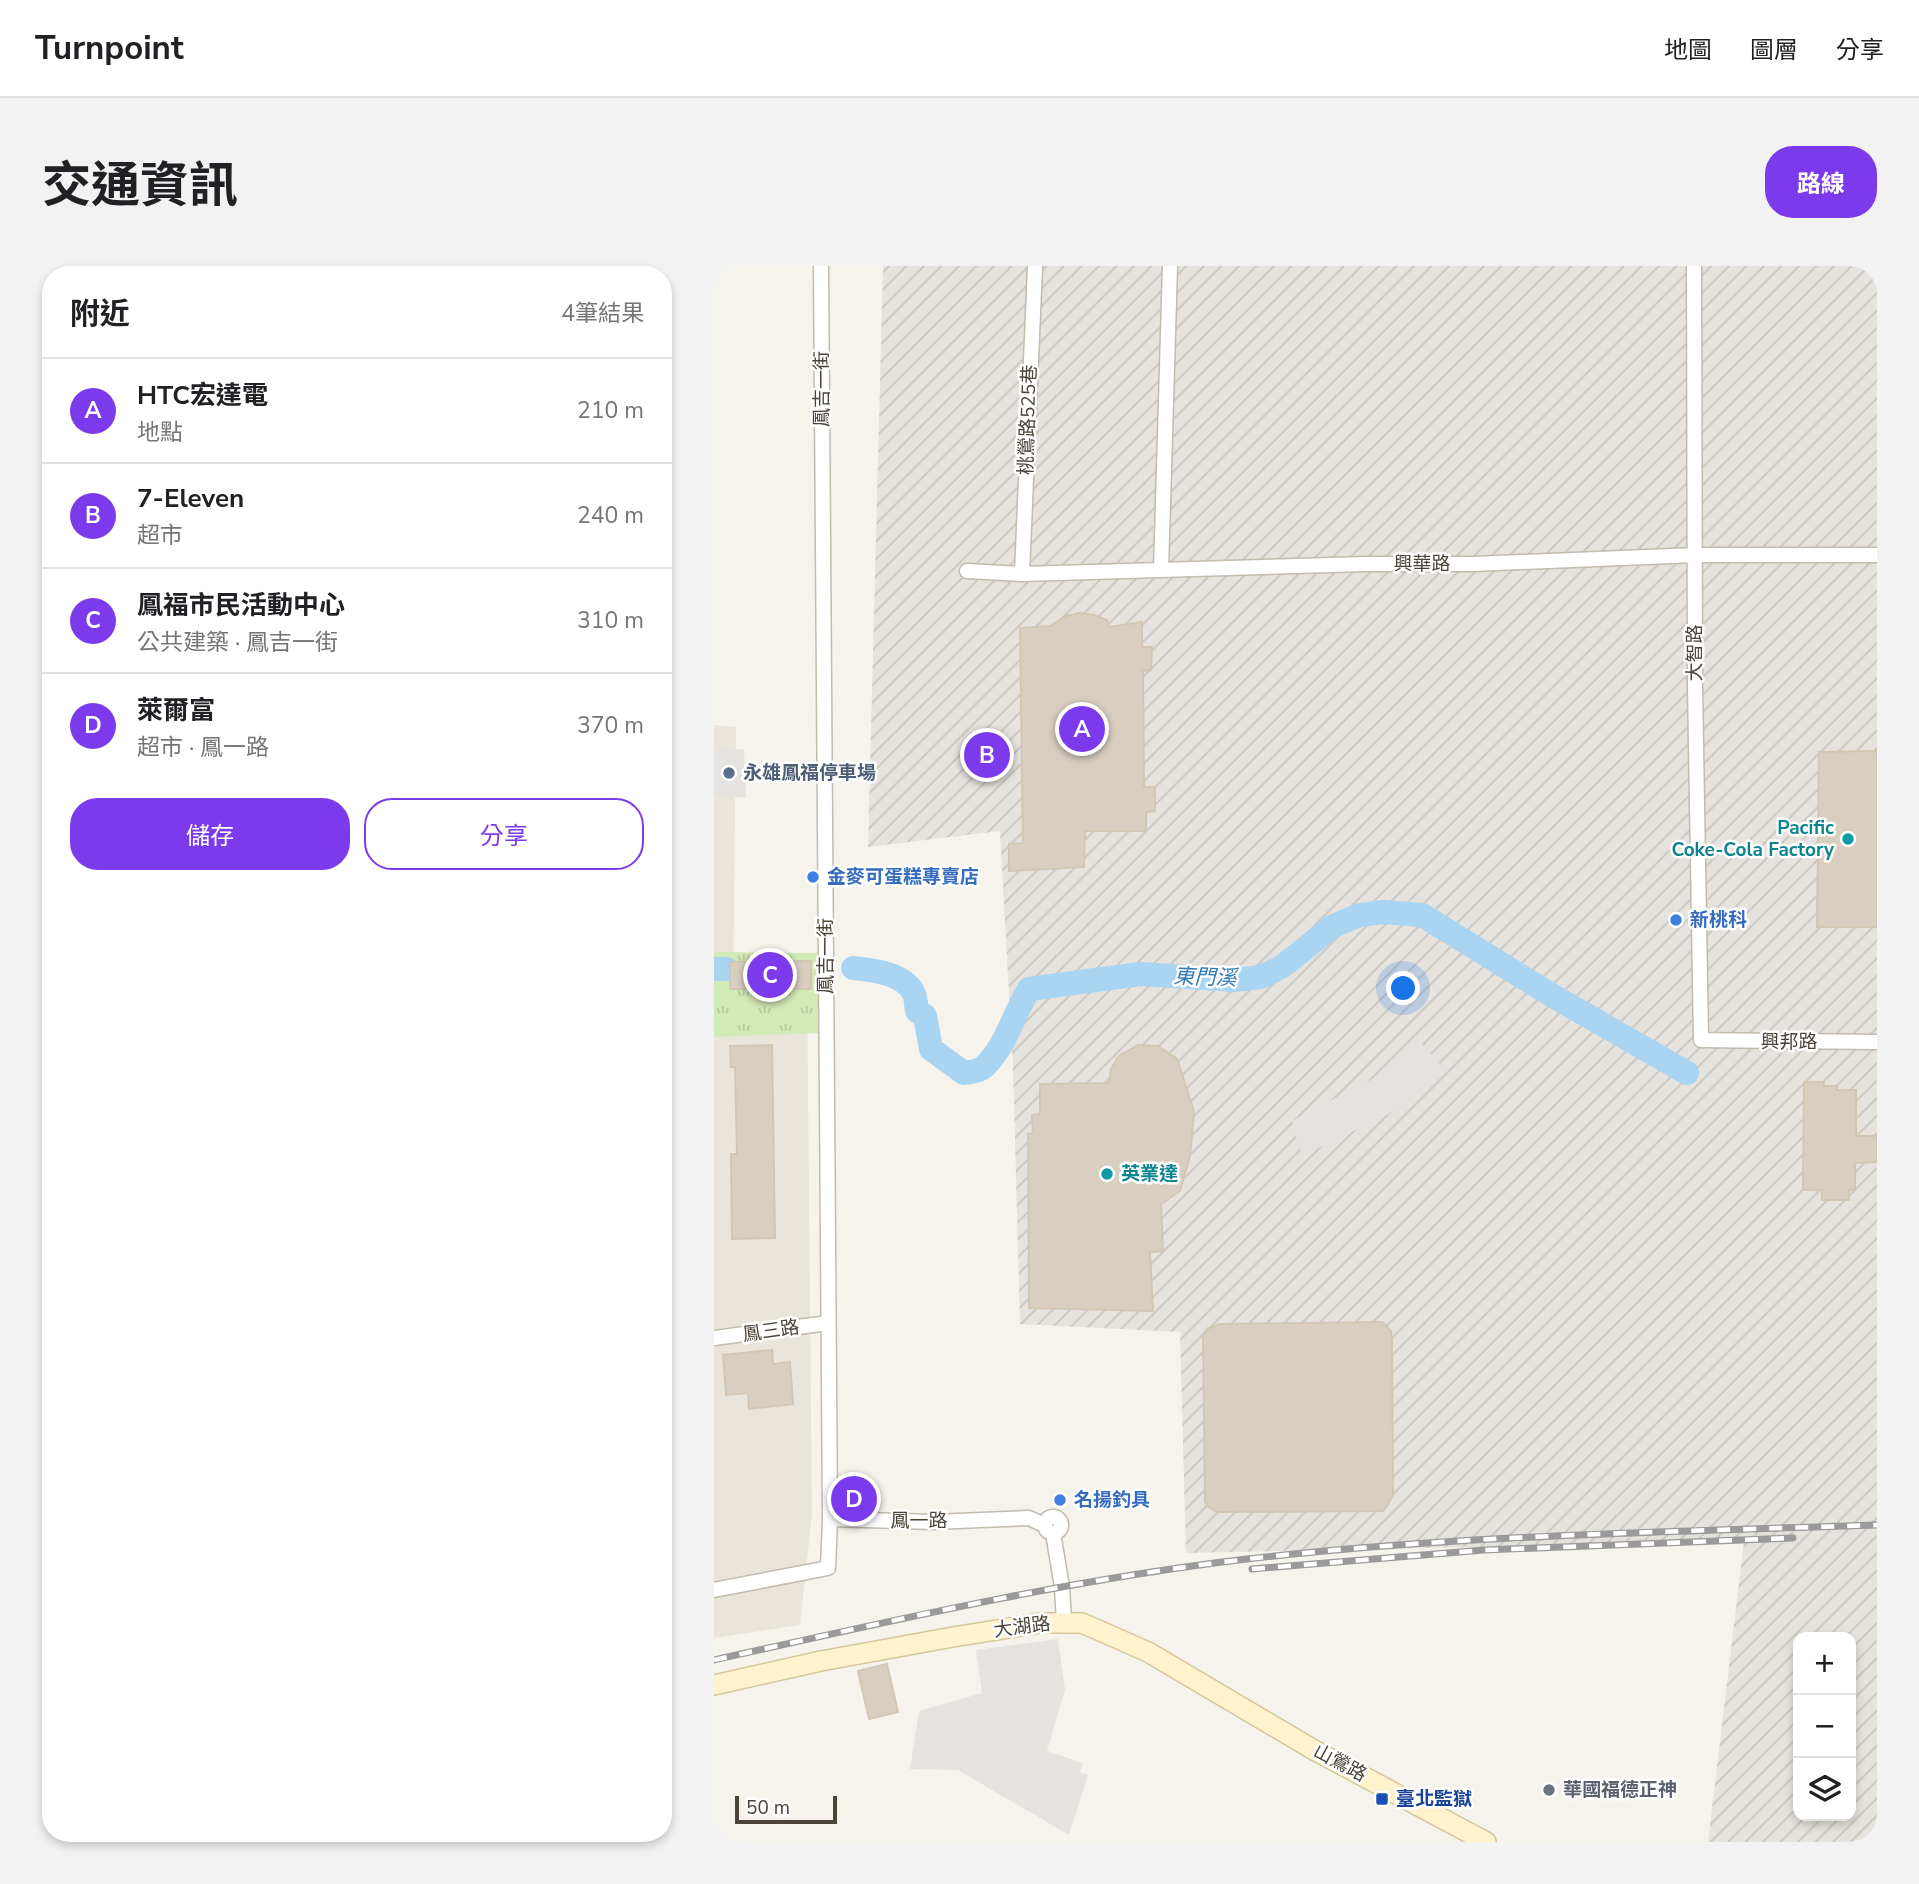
<!DOCTYPE html>
<html lang="zh-TW">
<head>
<meta charset="utf-8">
<style>
  :root { --surface:#fff; --page:#f2f2f2; --text:#202124; --muted:#757577; --line:#e0e0e0; --accent:#7c3aed }
  body { margin:0; font-family:"Nunito Sans","Noto Sans TC",sans-serif; background:var(--page); color:var(--text) }
  .controls { position:absolute; right:21px; bottom:21px; display:grid; overflow:hidden; border-radius:14px; box-shadow:0 4px 10px #0003 }
  .controls button { width:63px; height:63px; display:grid; place-items:center; padding:0; border:0; border-bottom:2px solid var(--line); background:var(--surface); color:var(--text); font:35px sans-serif }
  .scale { position:absolute; left:21px; bottom:18px; width:102px; box-sizing:border-box; padding-left:7px; border:4px solid #4b4439; border-top:0; font-size:19px; line-height:24px; white-space:nowrap; color:#4b4439; -webkit-text-stroke:5px #fff; paint-order:stroke }
  .you { position:absolute; left:690px; top:723px; width:24px; height:24px; margin:-18px; border:5px solid #fff; border-radius:50%; background:#1a73e8; box-shadow:0 0 0 10px #1a73e833 }
  .badge { display:grid; place-items:center; width:46px; height:46px; border-radius:50%; background:var(--accent); color:#fff; font-size:23px; font-weight:700 }
  .pin { position:absolute; translate:-50% -50%; border:4px solid #fff; box-shadow:0 2px 7px #0006 }
  .list { margin:0; padding:0; list-style:none }
  h2 { display:flex; justify-content:space-between; align-items:center; height:91px; margin:0; padding:0 28px; font-size:30px }
  h2 small { font-size:23px; font-weight:400; color:var(--muted) }
  .list li { display:grid; grid-template-columns:46px 1fr auto; gap:21px; align-items:center; box-sizing:border-box; height:105px; padding:0 28px; border-top:2px solid var(--line) }
  .list b { display:block; font-size:26px; white-space:nowrap }
  .list p { margin:0; font-size:23px; white-space:nowrap; color:var(--muted) }
  .list em { font-size:23px; font-style:normal; color:var(--muted) }
  .actions { display:flex; gap:14px; padding:21px 28px }
  .actions a { flex:1; padding:16px 0; border:2px solid var(--accent); border-radius:28px; text-align:center; font-size:24px; color:var(--accent) }
  .actions .main { background:var(--accent); color:#fff }
  .icon { flex:none; width:38px; height:38px; fill:none; stroke:currentColor; stroke-width:2; stroke-linecap:round; stroke-linejoin:round }
  .map { position:relative; flex:none; width:1163px; height:1576px; overflow:hidden; border-radius:28px }
  header { display:flex; align-items:center; gap:42px; box-sizing:border-box; height:98px; padding:0 35px; background:var(--surface); border-bottom:2px solid var(--line) }
  header strong { font-size:33px }
  nav { display:flex; gap:38px; margin-inline-start:auto; font-size:24px }
  .intro { display:flex; align-items:center; justify-content:space-between; box-sizing:border-box; height:168px; padding:0 42px }
  h1 { margin:0; font-size:49px }
  .button { padding:18px 32px; border-radius:28px; background:var(--accent); color:#fff; font-size:24px; font-weight:700 }
  main { display:flex; gap:42px; padding:0 42px }
  aside { flex:1; background:var(--surface); border-radius:28px; box-shadow:0 4px 10px #0003 }
  .map>svg:first-child { display:block }
  .residential { fill:#eae5da }
  .industrial { fill:url(#industrial-furrows); fill-rule:evenodd }
  .park { fill:url(#park-tufts) }
  .parking { fill:#e5e3e0 }
  .lines { fill:none; stroke-linecap:round; stroke-linejoin:round }
  .river { stroke:#a9d4f2; stroke-width:24 }
  .building { fill:#d8cfc1; stroke:#d3c7b4; stroke-width:2 }
  .street-casing { stroke:#c2bbae; stroke-width:17 }
  .secondary-casing { stroke:#d6c79b; stroke-width:22 }
  .street { stroke:#fff; stroke-width:14 }
  .secondary { stroke:#fff3cd; stroke-width:19 }
  .rail-casing { stroke:#9a9a9a; stroke-width:7 }
  .rail { stroke:#fff; stroke-width:4.5; stroke-dasharray:13; stroke-linecap:butt }
  .service-dot { fill:#5c6f8a; stroke:#fff; stroke-width:2.5 }
  .culture-dot { fill:#0f9aa8; stroke:#fff; stroke-width:2.5 }
  .shop-dot { fill:#3f7fe0; stroke:#fff; stroke-width:2.5 }
  .worship-dot { fill:#6b7280; stroke:#fff; stroke-width:2.5 }
  .transit-dot { fill:#1a4fb4; stroke:#fff; stroke-width:2.5 }
  .labels { text-anchor:middle; dominant-baseline:central; stroke-width:5; stroke-linejoin:round; paint-order:stroke }
  .street-label { font-size:19px; fill:#4b4439; stroke:#fff }
  .service-label { font-size:19px; font-weight:bold; fill:#4e5e75; stroke:#fff; text-anchor:start }
  .culture-label { font-size:19px; font-weight:bold; fill:#0d838f; stroke:#fff; text-anchor:end }
  .shop-label { font-size:19px; font-weight:bold; fill:#366cbe; stroke:#fff; text-anchor:start }
  .worship-label { font-size:19px; font-weight:bold; fill:#5b616d; stroke:#fff; text-anchor:start }
  .transit-label { font-size:19px; font-weight:bold; fill:#164399; stroke:#fff; text-anchor:start }
  .water-label { font-size:21px; font-style:italic; fill:#2e7ab2; stroke:#fff }
</style>
</head>
<body>
<header>
<strong>Turnpoint</strong>
<nav><a>地圖</a><a>圖層</a><a>分享</a></nav>
</header>
<div class="intro"><h1>交通資訊</h1><a class="button">路線</a></div>
<main>
<aside>
<h2>附近<small>4筆結果</small></h2>
<ul class="list">
<li><span class="badge">A</span><div><b>HTC宏達電</b><p>地點</p></div><em>210 m</em></li>
<li><span class="badge">B</span><div><b>7-Eleven</b><p>超市</p></div><em>240 m</em></li>
<li><span class="badge">C</span><div><b>鳳福市民活動中心</b><p>公共建築 · 鳳吉一街</p></div><em>310 m</em></li>
<li><span class="badge">D</span><div><b>萊爾富</b><p>超市 · 鳳一路</p></div><em>370 m</em></li>
</ul>
<div class="actions"><a class="main">儲存</a><a>分享</a></div>
</aside>
<div class="map">
<svg width="1163" height="1576" viewBox="0 0 1163 1576">
  <defs>
    <pattern id="industrial-furrows" width="10" height="10" patternUnits="userSpaceOnUse" patternTransform="scale(1.75)"><rect width="10" height="10" fill="#e6e2dd"/><path d="M-1 1l2-2M0 10L10 0M9 11l2-2" fill="none" stroke="#c7c3be"/></pattern>
    <pattern id="park-tufts" width="24" height="20" patternUnits="userSpaceOnUse" patternTransform="scale(1.75)"><rect width="24" height="20" fill="#d2eab5"/><path d="M3 7l-1-3M5 7V3M7 7l1-3M15 17l-1-3M17 17v-4M19 17l1-3" fill="none" stroke="#b6ca9c"/></pattern>
  </defs>
  <rect width="100%" height="100%" fill="#f6f3ec"/>
  <!-- residential -->
  <path class="residential" d="M0 459 22 461 19 722 93 716 98 1249 86 1359 0 1372Z"/>
  <!-- industrial -->
  <path class="industrial" d="M169 0H1163V1576H994L1030 1275 472 1287 466 1066 306 1058 299 800 286 565 154 581ZM1084 1371H1137V1550H1084Z"/>
  <!-- park -->
  <path class="park" d="M0 686 104 687V767L0 771Z"/>
  <!-- parking -->
  <path class="parking" d="M30 483 32 532 0 529V484Z
    M705 775 732 804 675 848 588 890 578 855 660 812Z
    M344 1373 351 1424 333 1485 369 1497 366 1506 374 1509 355 1569 244 1504 196 1503 205 1445 268 1427 262 1384Z"/>
  <g class="lines">
    <!-- river -->
    <path class="river" d="M139 702C158 704 191 707 200 728 202 732 202 740 203 745L211 750 217 783 250 807C256 806 266 805 271 800 292 780 300 747 315 723L426 708 520 714 547 711 569 700 619 660 646 649 669 646 708 649 839 730 973 807
      M0 703H13"/>
  </g>
  <!-- building -->
  <path class="building" d="M365 347 380 349 393 354 395 361 428 356V381H438L437 404 429 405 430 521H441V545L432 546V565H371L370 601 295 605V578L309 577 306 362 336 360 352 350Z
    M1163 485V661H1103L1105 486Z
    M97 695V723H16V696Z
    M58 779 61 972 18 973 17 888H23L21 801H17L16 780Z
    M424 779 444 780 463 793 480 845 476 890 466 925 447 938 449 985 436 986 439 1045 315 1042 314 868 319 867 318 849 326 848V818L395 817 397 803 405 790Z
    M1090 816H1110V820H1123V824H1142V870H1163V896L1141 897V924H1135V934H1108V924H1089Z
    M668 1056 677 1065 678 1072 679 1229 673 1240 669 1245 503 1246 495 1241 491 1236 489 1071 493 1063 506 1058Z
    M58 1084 59 1098 76 1096 79 1138 35 1143 34 1127 12 1129 9 1089Z
    M173 1398 184 1446 155 1453 144 1405Z"/>
  <g class="lines">
    <!-- street casing -->
    <g class="street-casing">
      <path id="street" d="M980 0 981 419 987 774 1163 776
        M447 304 456 0
        M253 305 308 308 651 298H759L982 289H1163
        M308 308 321 0
        M0 1072 114 1057
        M331 1259a8 8 0 1 1 16 0a8 8 0 1 1-16 0Z
        M116 1253 219 1256 315 1252 330 1259
        M339 1267 348 1321 350 1356
        M0 1324 114 1302 116 1253 107 0"/>
    </g>
    <!-- secondary casing -->
    <g class="secondary-casing">
      <path id="secondary" d="M0 1419 107 1395 239 1371 326 1357H368L434 1386 600 1484 772 1576"/>
    </g>
    <!-- street -->
    <use href="#street" class="street"/>
    <!-- secondary -->
    <use href="#secondary" class="secondary"/>
    <!-- rail casing -->
    <g class="rail-casing">
      <path id="rail" d="M538 1303 770 1284 1079 1272
        M0 1394C176 1355 353 1314 533 1293 742 1269 953 1266 1163 1259"/>
    </g>
    <!-- rail -->
    <use href="#rail" class="rail"/>
  </g>
  <!-- markers -->
  <circle class="service-dot" cx="15" cy="507" r="7"/>
  <g class="culture-dot">
    <circle cx="1134" cy="573" r="7"/>
    <circle cx="393" cy="908" r="7"/>
  </g>
  <g class="shop-dot">
    <circle cx="99" cy="611" r="7"/>
    <circle cx="962" cy="654" r="7"/>
    <circle cx="346" cy="1234" r="7"/>
  </g>
  <circle class="worship-dot" cx="835" cy="1524" r="7"/>
  <rect class="transit-dot" x="661" y="1526" width="14" height="14" rx="3.5"/>
  <g class="labels">
    <!-- street labels -->
    <g class="street-label">
      <text transform="translate(108 123) rotate(-90)">鳳吉一街</text>
      <text transform="translate(314 154) rotate(-88)">桃鶯路525巷</text>
      <text x="708" y="298">興華路</text>
      <text transform="translate(981 387) rotate(-90)">大智路</text>
      <text transform="translate(112 690) rotate(-90)">鳳吉一街</text>
      <text x="1075" y="776">興邦路</text>
      <text transform="translate(57 1065) rotate(-8)">鳳三路</text>
      <text x="205" y="1255">鳳一路</text>
      <text transform="translate(308 1361) rotate(-7)">大湖路</text>
      <text transform="translate(626 1497) rotate(28)">山鶯路</text>
    </g>
    <!-- service labels -->
    <g class="service-label">
      <text x="29" y="507">永雄鳳福停車場</text>
    </g>
    <!-- culture labels -->
    <g class="culture-label">
      <text x="1120" y="562">Pacific<tspan x="1120" dy="22">Coke-Cola Factory</tspan></text>
      <text x="407" y="908" text-anchor="start">英業達</text>
    </g>
    <!-- shop labels -->
    <g class="shop-label">
      <text x="113" y="611">金麥可蛋糕專賣店</text>
      <text x="976" y="654">新桃科</text>
      <text x="360" y="1234">名揚釣具</text>
    </g>
    <!-- worship labels -->
    <g class="worship-label">
      <text x="849" y="1524">華國福德正神</text>
    </g>
    <!-- transit labels -->
    <g class="transit-label">
      <text x="682" y="1533">臺北監獄</text>
    </g>
    <!-- water labels -->
    <g class="water-label">
      <text transform="translate(491 711) rotate(2)">東門溪</text>
    </g>
  </g>
</svg>
<div class="controls">
<button>+</button>
<button>−</button>
<button><svg class="icon" aria-label="layers" viewBox="0 0 24 24"><path d="M12 4l9 5-9 5-9-5zM3 14l9 5 9-5"/></svg></button>
</div>
<div class="scale">50 m</div>
<div class="you"></div>
<div class="pin badge" style="left:368px;top:463px">A</div>
<div class="pin badge" style="left:273px;top:489px">B</div>
<div class="pin badge" style="left:56px;top:709px">C</div>
<div class="pin badge" style="left:140px;top:1233px">D</div>
</div>
</main>
</body>
</html>
